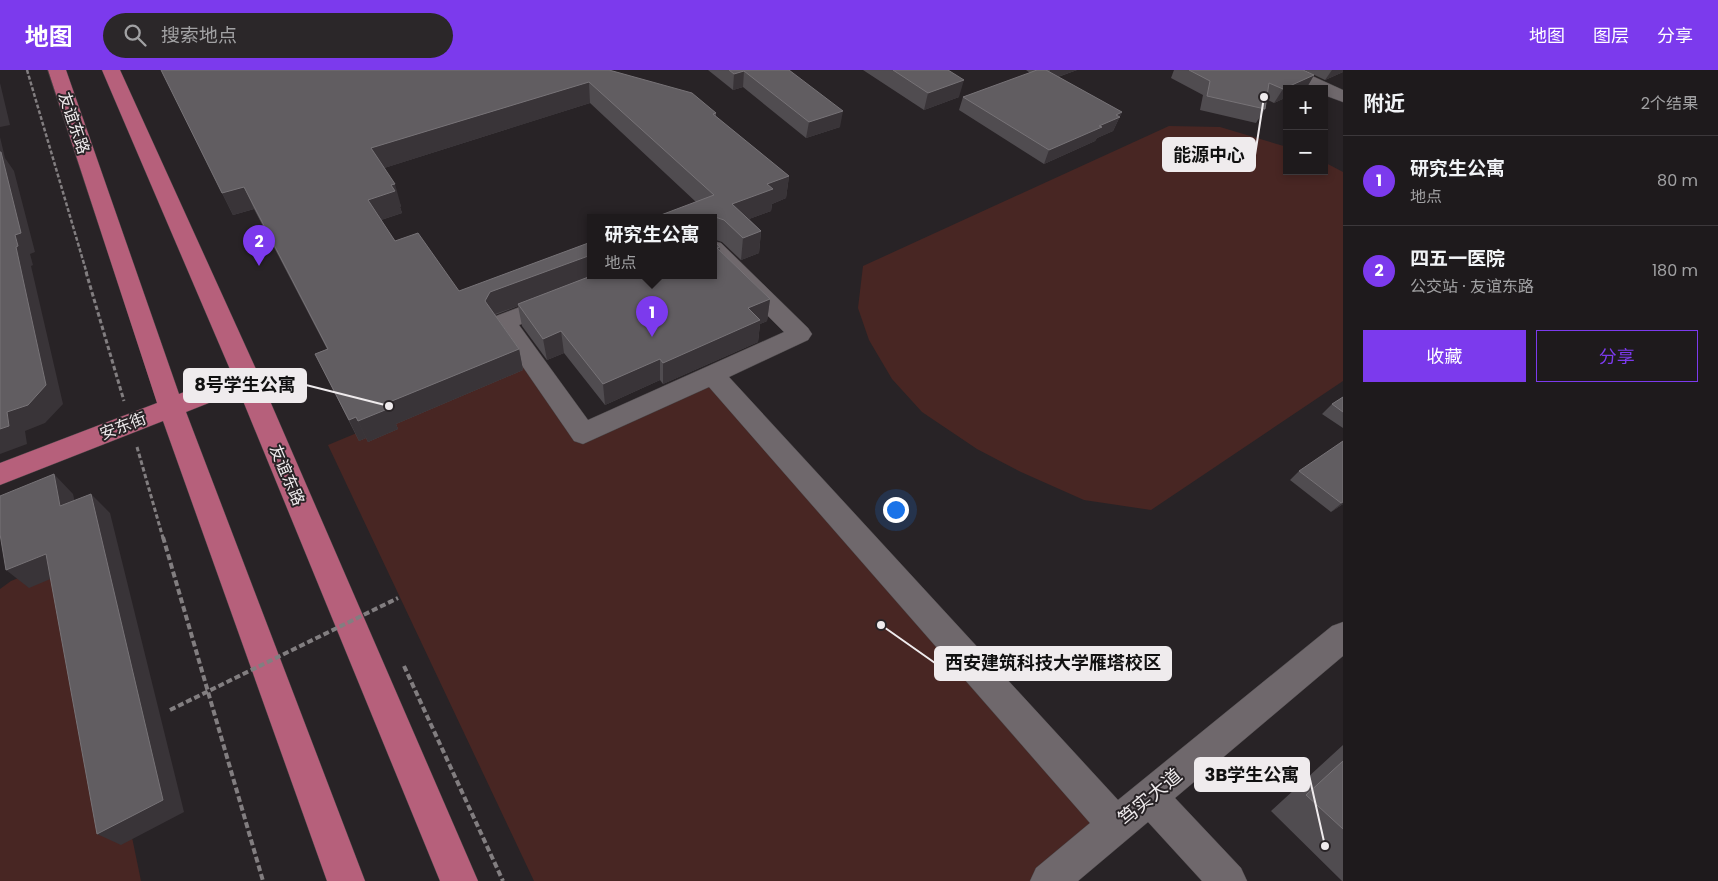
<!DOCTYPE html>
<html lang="zh">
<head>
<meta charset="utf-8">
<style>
  :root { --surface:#1e1a1c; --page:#2b2729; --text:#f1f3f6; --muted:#a1a1a3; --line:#3c383b; --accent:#7c3aed }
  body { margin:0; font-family:Poppins,"Noto Sans SC",sans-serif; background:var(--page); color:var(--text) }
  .controls { position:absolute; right:15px; top:15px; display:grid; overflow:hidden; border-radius:0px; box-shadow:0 2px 8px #0003 }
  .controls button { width:45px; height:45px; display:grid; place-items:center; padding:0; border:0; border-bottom:1px solid var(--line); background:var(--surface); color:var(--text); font:25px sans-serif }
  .you { position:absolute; left:895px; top:439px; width:18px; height:18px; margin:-12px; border:4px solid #fff; border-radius:50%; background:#1a73e8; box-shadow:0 0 0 8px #1a73e833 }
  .badge { display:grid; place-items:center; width:32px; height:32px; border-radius:50%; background:var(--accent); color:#fff; font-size:16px; font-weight:700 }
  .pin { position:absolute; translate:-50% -41px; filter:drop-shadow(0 1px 2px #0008) }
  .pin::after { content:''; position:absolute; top:26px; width:18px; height:15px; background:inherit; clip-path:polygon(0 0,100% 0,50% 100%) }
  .popup { position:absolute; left:587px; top:144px; width:130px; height:65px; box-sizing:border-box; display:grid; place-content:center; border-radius:0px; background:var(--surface); filter:drop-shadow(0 1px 4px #0005); font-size:16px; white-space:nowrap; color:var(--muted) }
  .popup b { font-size:19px; color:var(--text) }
  .popup::after { content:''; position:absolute; left:50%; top:100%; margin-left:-10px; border:10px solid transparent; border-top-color:var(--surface) }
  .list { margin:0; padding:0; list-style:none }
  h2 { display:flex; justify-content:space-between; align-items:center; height:65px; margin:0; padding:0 20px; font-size:21px }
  h2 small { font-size:16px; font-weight:400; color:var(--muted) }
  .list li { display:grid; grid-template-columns:32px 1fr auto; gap:15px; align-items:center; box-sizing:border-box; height:90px; padding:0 20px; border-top:1px solid var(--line) }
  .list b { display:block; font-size:19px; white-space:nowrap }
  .list p { margin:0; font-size:16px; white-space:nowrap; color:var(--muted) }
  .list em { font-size:16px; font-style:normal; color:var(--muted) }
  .actions { display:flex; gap:10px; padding:15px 20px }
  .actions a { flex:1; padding:11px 0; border:1px solid var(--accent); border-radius:0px; text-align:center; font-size:18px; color:var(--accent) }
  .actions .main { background:var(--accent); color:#fff }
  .icon { flex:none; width:28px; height:28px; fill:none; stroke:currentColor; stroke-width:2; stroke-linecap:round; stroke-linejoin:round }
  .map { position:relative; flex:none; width:1343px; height:811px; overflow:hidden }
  header { display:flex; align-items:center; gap:30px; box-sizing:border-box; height:70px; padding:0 25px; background:var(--accent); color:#fff }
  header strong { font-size:24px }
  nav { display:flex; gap:28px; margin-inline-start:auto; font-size:18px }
  .search { width:350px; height:45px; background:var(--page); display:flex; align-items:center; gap:12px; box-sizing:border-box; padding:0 18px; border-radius:28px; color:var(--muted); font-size:19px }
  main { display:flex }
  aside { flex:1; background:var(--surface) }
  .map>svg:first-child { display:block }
  .green { fill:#482623 }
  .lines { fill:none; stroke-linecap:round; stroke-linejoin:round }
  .minor-casing { stroke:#464244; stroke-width:1 }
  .major-casing { stroke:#464244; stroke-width:1 }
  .path-far2 { stroke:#827e80; stroke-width:2.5; stroke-dasharray:4 2; stroke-linecap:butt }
  .path-far1 { stroke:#827e80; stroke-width:3; stroke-dasharray:4.5 2.5; stroke-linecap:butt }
  .path { stroke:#827e80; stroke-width:4; stroke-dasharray:6 3; stroke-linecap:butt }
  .minor { fill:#6f686c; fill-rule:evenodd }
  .major { fill:#b6607b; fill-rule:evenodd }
  .path-bridge { stroke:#827e80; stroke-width:4; stroke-dasharray:6 3; stroke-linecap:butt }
  .wall { fill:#504c50 }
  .shaded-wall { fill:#393438 }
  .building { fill:#615d61; stroke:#777377 }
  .labels { text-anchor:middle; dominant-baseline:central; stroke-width:4; stroke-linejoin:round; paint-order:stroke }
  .street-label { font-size:16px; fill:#efebed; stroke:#282326 }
  .near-street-label { font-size:19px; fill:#efebed; stroke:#282326 }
  .leader { fill:none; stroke:#efebed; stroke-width:2 }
  .callout-dot { fill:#efebed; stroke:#282326; stroke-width:2 }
  .callout { fill:#efebed; stroke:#efebed; stroke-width:2 }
  .callout-label { font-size:18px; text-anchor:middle; font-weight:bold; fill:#111 }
</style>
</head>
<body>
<header>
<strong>地图</strong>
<div class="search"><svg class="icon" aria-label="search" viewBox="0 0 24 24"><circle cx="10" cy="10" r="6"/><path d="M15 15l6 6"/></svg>搜索地点</div>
<nav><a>地图</a><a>图层</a><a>分享</a></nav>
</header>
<main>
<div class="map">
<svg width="1343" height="811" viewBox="0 0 1343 811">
  <rect width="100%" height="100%" fill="#282326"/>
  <!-- green -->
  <path class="green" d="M1169 56 1220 57 1287 77V101H1324V92L1343 102V311L1151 440 1084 430 1021 402 977 379 922 342 892 309 869 270 858 238 863 196Z
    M532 290 583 364 712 304 1116 755 1049 811H534L328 375Z
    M74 485 141 811H0V519L11 511Z"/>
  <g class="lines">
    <!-- minor casing -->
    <g class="minor-casing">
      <path id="minor" d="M1276 0H1299L1343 20V32L1324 25V19H1311L1279 4Z
        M713 171 721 173 808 258 812 264 808 270 729 307 1118 730 1332 556 1343 552V586L1175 728 1241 798 1247 811H1202L1148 752 1078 811H1030L1036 798 1090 753 709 317 583 374 574 371 492 252 496 246 601 206H633L630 211 519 255 588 350 784 262 713 191Z"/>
    </g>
    <!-- major casing -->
    <g class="major-casing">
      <path id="major" d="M48 0H66L179 324 232 304 102 0H120L260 308 478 811H440L239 321 186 342 365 811H327L163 351 0 415V393L157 333Z"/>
    </g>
    <!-- path-far2 -->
    <path class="path-far2" d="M27 0 87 204"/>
    <!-- path-far1 -->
    <path class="path-far1" d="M86 202 124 331
      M137 377 163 468"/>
    <!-- path -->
    <path class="path" d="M163 467 263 811
      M404 596 503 811"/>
    <!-- minor -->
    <use href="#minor" class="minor"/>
    <!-- major -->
    <use href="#major" class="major"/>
    <!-- path-bridge -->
    <path class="path-bridge" d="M170 640 398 528"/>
  </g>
  <!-- wall -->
  <path class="wall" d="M161 0H609L716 43V47L789 106 786 128 772 134 771 141 749 149 761 161 759 183 741 190 722 172 713 169 696 132 590 33 384 98 401 136 400 137 402 143 381 150 395 171 459 221 591 206 720 177V181L770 229 767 251 760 254 758 272 663 314 660 310 605 335 564 283 547 290 522 256 518 236 495 245 519 279 523 300 396 354 398 359 368 372 366 368 359 371 315 284 327 279 254 139 233 145Z
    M708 0H789L840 57 806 68 743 17 733 20Z
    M863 0H948L959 27 924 40Z
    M1026 0H1077L1058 7 1122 42 1113 61 1097 68 1095 71 1044 94 959 40 963 27 1030 3Z
    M1174 0H1303L1314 5 1306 19H1287V27L1274 33 1266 29 1265 39 1256 53 1200 40 1203 25 1171 8Z
    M1304 0H1343V2L1325 10Z
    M1343 327V358L1322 344 1332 334Z
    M1299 401 1343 434 1331 442 1290 410Z
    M1343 675V811H1342L1271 741Z"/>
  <!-- shaded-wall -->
  <path class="shaded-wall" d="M1050 0H1077L1046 11Z
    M1332 0H1343V2L1325 10Z
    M744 1 743 17 733 20 734 4Z
    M1314 5 1306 19H1287V27L1274 33 1283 19Z
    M964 10 959 27 924 40 928 23Z
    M589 12 590 33 378 100 371 78Z
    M0 13 10 55 0 57Z
    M843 41 840 57 806 68 809 52Z
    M1122 42 1113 61 1097 68 1095 71 1044 94 1049 80 1099 56 1116 45Z
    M0 67 5 88 14 101 35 182 30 184 33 195 31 196 63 334 45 353 25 361 27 374 0 384V359L7 342 16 177 15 165 0 91Z
    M789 106 786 128 772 134 771 141 730 156 732 134 767 114Z
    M395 114 401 136 400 137 402 143 375 152 368 130 391 115Z
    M244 117 254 139 233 145 222 123Z
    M715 147 713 169V148Z
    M761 161 759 183 741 190 743 168Z
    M591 185V206L518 234V236L495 244 490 253 485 231 490 222Z
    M770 229 767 251 760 254 758 272 663 314V293L748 238Z
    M561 261 564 283 547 290 543 269Z
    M519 279 523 300 396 354 398 359 368 372 358 351 387 333Z
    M660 289V310L605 335 603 314Z
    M356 347 366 368 359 371 349 350Z
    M54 404 73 424 80 454 60 436Z
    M91 424 110 443 184 742 121 775 97 764Z
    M1343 432V434L1331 442Z
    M46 484 67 502 29 518 6 500Z"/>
  <!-- building -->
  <path class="building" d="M161 0H609L692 23 716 43 713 44 789 106 767 114 773 119 732 134 761 161 743 168 724 150 715 147 713 148H653L714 125 589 12 371 78 395 114 391 115 395 121 368 130 395 171 418 163 459 221 591 172V185L490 222 485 231 519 279 387 333 390 338 358 351 356 347 349 350 315 284 328 279 244 117 222 123Z
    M729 0H789L843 41 809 52 744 1 734 4Z
    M893 0H948L964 10 928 23Z
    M1037 0H1046L1122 42 1116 45 1120 47 1099 56 1102 57 1049 80 963 27Z
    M1189 0H1303L1314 5 1283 19 1269 13 1265 39 1207 26 1210 11Z
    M0 82H1L21 163 15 165 18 176 16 177 46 315 28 335 7 342 9 356 0 359Z
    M713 170 720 177 717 178 770 229 748 238 760 250 663 293 660 289 603 314 561 261 543 269 518 234 591 206H713Z
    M1343 327V342L1332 334Z
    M1343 371V432L1341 433 1299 401Z
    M54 404 60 436 91 424 163 730 97 764 46 484 6 500 0 464V426Z
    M1343 691V759L1306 725Z"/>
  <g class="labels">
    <!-- street labels -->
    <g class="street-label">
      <text transform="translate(74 53) rotate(71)">友谊东路</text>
      <text transform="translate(123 356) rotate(-21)">安东街</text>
      <text transform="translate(287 405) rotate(67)">友谊东路</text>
    </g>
    <!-- near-street labels -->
    <g class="near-street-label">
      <text transform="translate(1150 727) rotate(-40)">笃实大道</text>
    </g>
  </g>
  <!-- callouts -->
  <path class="leader" d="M1264 27L1255 85M389 336L306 315M881 555L935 593M1325 776L1309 705"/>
  <g class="callout-dot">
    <circle cx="1264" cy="27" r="5"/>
    <circle cx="389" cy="336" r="5"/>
    <circle cx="881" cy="555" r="5"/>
    <circle cx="1325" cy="776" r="5"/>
  </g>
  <g class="callout">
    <rect x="1163" y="68" width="92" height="33" rx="5"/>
    <rect x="184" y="299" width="122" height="33" rx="5"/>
    <rect x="935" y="577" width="236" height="33" rx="5"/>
    <rect x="1195" y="688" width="114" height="33" rx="5"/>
  </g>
  <g class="callout-label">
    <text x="1209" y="91">能源中心</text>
    <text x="245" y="321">8号学生公寓</text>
    <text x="1053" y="599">西安建筑科技大学雁塔校区</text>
    <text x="1252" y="711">3B学生公寓</text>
  </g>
</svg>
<div class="controls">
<button>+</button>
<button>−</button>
</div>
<div class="you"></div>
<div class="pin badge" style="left:652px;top:267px">1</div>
<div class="popup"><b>研究生公寓</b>地点</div>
<div class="pin badge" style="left:259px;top:196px">2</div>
</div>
<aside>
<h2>附近<small>2个结果</small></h2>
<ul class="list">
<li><span class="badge">1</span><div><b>研究生公寓</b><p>地点</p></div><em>80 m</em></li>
<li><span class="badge">2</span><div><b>四五一医院</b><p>公交站 · 友谊东路</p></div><em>180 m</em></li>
</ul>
<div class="actions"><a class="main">收藏</a><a>分享</a></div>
</aside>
</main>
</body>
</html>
